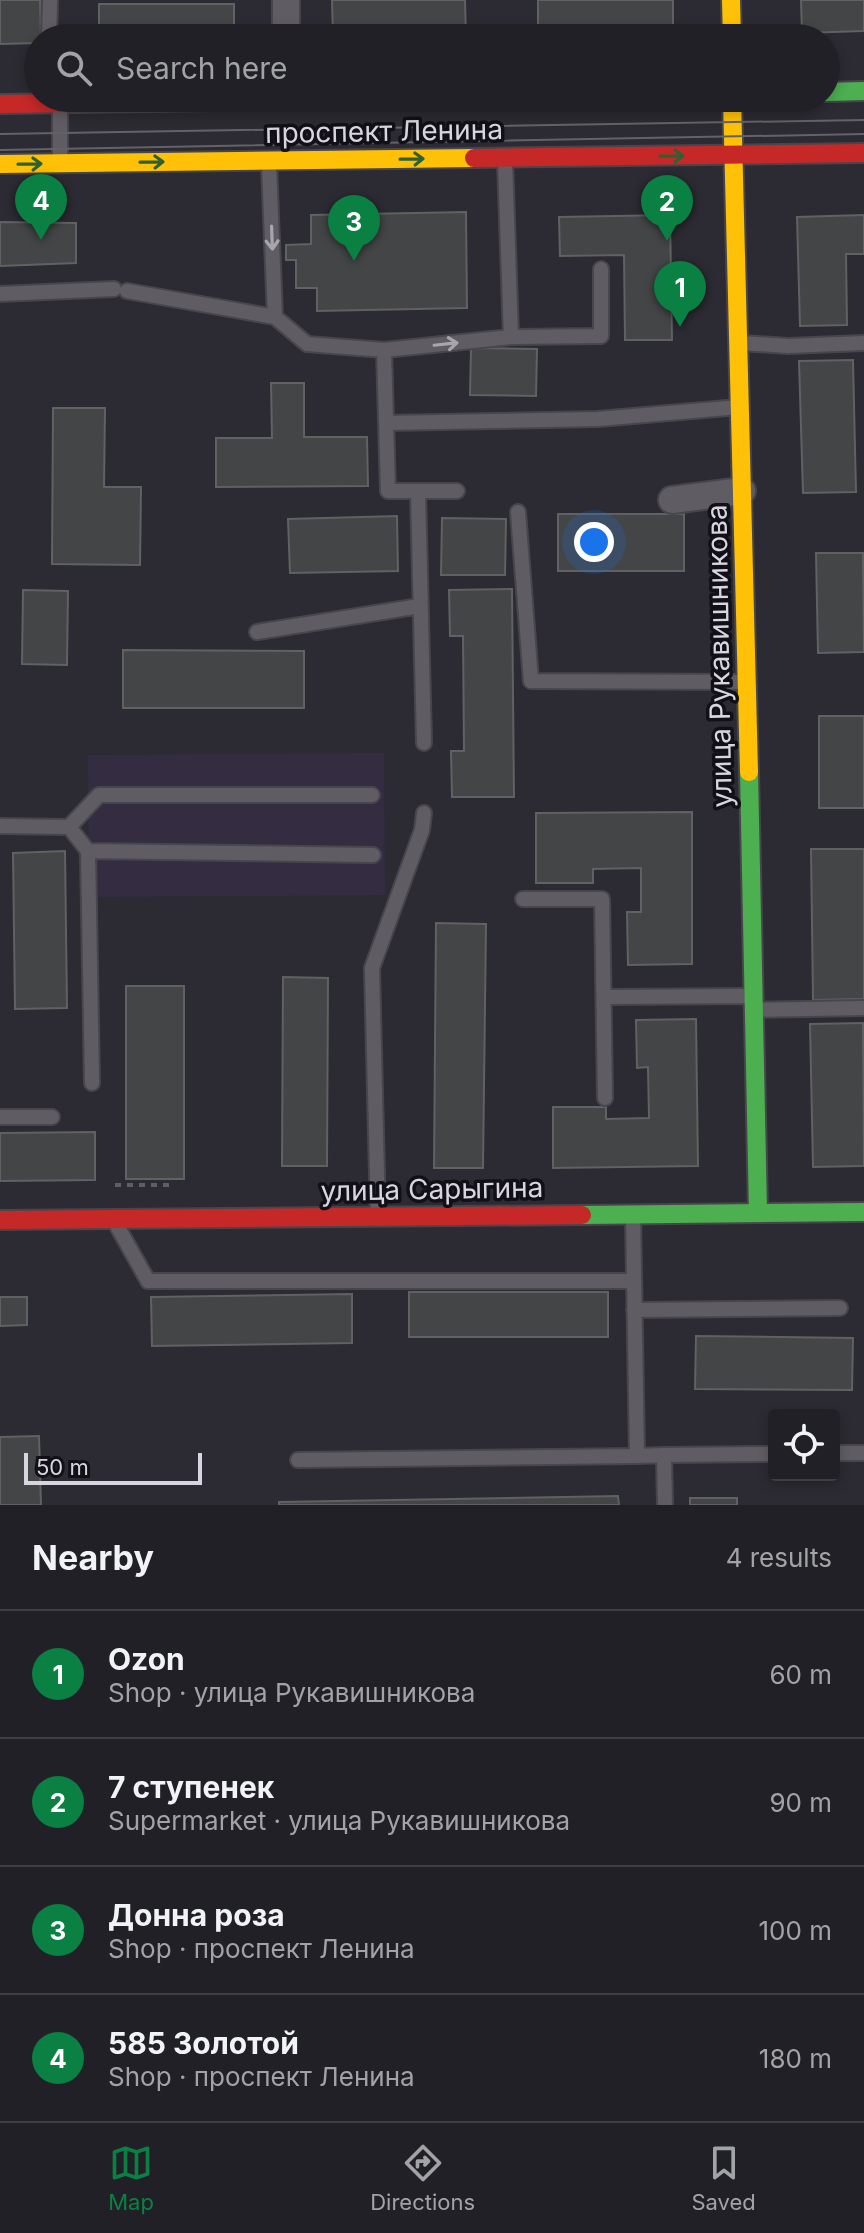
<!DOCTYPE html>
<html lang="en">
<head>
<meta charset="utf-8">
<style>
  :root { --surface:#212026; --page:#29282e; --text:#f1f3f6; --muted:#a2a3a7; --line:#3e3e43; --accent:#0b8043 }
  body { margin:0; font-family:Inter,sans-serif; background:var(--page); color:var(--text) }
  .controls { position:absolute; right:24px; bottom:24px; display:grid; overflow:hidden; border-radius:8px; box-shadow:0 4px 12px #0003 }
  .controls button { width:72px; height:72px; display:grid; place-items:center; padding:0; border:0; border-bottom:2px solid var(--line); background:var(--surface); color:var(--text); font:40px sans-serif }
  .scale { position:absolute; left:24px; bottom:20px; width:178px; box-sizing:border-box; padding-left:8px; border:4px solid #d8d5e0; border-top:0; font-size:22px; line-height:28px; white-space:nowrap; color:#d8d5e0; -webkit-text-stroke:6px #121017; paint-order:stroke }
  .you { position:absolute; left:594px; top:542px; width:28px; height:28px; margin:-20px; border:6px solid #fff; border-radius:50%; background:#1a73e8; box-shadow:0 0 0 12px #1a73e833 }
  .badge { display:grid; place-items:center; width:52px; height:52px; border-radius:50%; background:var(--accent); color:#fff; font-size:26px; font-weight:700 }
  .pin { position:absolute; translate:-50% -66px; filter:drop-shadow(0 2px 4px #0008) }
  .pin::after { content:''; position:absolute; top:42px; width:28px; height:24px; background:inherit; clip-path:polygon(0 0,100% 0,50% 100%) }
  .list { margin:0; padding:0; list-style:none }
  h2 { display:flex; justify-content:space-between; align-items:center; height:104px; margin:0; padding:0 32px; font-size:34px }
  h2 small { font-size:26px; font-weight:400; color:var(--muted) }
  .list li { display:grid; grid-template-columns:52px 1fr auto; gap:24px; align-items:center; box-sizing:border-box; height:128px; padding:0 32px; border-top:2px solid var(--line) }
  .list b { display:block; font-size:30px; white-space:nowrap }
  .list p { margin:0; font-size:26px; white-space:nowrap; color:var(--muted) }
  .list em { font-size:26px; font-style:normal; color:var(--muted) }
  .icon { flex:none; width:44px; height:44px; fill:none; stroke:currentColor; stroke-width:2; stroke-linecap:round; stroke-linejoin:round }
  .map { position:relative; flex:none; width:864px; height:1505px; overflow:hidden }
  .search { position:absolute; background:var(--surface); box-shadow:0 4px 12px #0003; left:24px; right:24px; top:24px; height:88px; display:flex; align-items:center; gap:20px; box-sizing:border-box; padding:0 28px; border-radius:44px; color:var(--muted); font-size:30px }
  .sheet { height:616px; background:var(--surface) }
  nav { display:flex; justify-content:space-around; align-items:center; box-sizing:border-box; height:112px; border-top:2px solid var(--line); background:var(--surface); font-size:22px; color:var(--muted) }
  nav a { display:grid; justify-items:center; gap:4px }
  nav .on { color:var(--accent) }
  .map>svg:first-child { display:block }
  .built { fill:#342d42 }
  .building { fill:#444546; stroke:#606162; stroke-width:2 }
  .lines { fill:none; stroke-linecap:round; stroke-linejoin:round }
  .lane-casing { stroke:#48464d; stroke-width:18 }
  .street-casing { stroke:#48464d; stroke-width:30 }
  .fast-casing { stroke:#48464d; stroke-width:22 }
  .slow-casing { stroke:#48464d; stroke-width:22 }
  .jam-casing { stroke:#48464d; stroke-width:22 }
  .path { stroke:#605e64; stroke-width:4; stroke-dasharray:6 6; stroke-linecap:butt }
  .lane { stroke:#5f5d63; stroke-width:14 }
  .street { stroke:#5f5d63; stroke-width:26 }
  .fast { stroke:#4caf50; stroke-width:18 }
  .slow { stroke:#ffc107; stroke-width:18 }
  .jam { stroke:#c62828; stroke-width:18 }
  .tram { stroke:#646269; stroke-width:2 }
  .oneway { stroke:#2f6034 }
  .oneway2 { stroke:#a8a5ae }
  .labels { text-anchor:middle; dominant-baseline:central; stroke-width:7; stroke-linejoin:round; paint-order:stroke }
  .street-label { font-size:28px; fill:#d8d5e0; stroke:#121017 }
</style>
</head>
<body>
<div class="map">
<svg width="864" height="1505" viewBox="0 0 864 1505">
  <rect width="100%" height="100%" fill="#2c2a32"/>
  <!-- built -->
  <path class="built" d="M384 753 385 895 89 897 88 755Z"/>
  <!-- building -->
  <path class="building" d="M0 0H40L41 38H38V43L0 44Z
    M332 0H465L466 38H333Z
    M538 0H673V31L538 34Z
    M801 0H864V31L802 33Z
    M99 4H234V38H99Z
    M466 212 467 308 317 311V288H296V260H286V245L311 244V215Z
    M670 215 672 340H625L624 255 560 256 559 217Z
    M864 215V254H846L847 325 800 326 797 217Z
    M0 222 76 223V263L0 266Z
    M471 348 537 349 536 396 470 395Z
    M853 360 856 492 803 493 799 361Z
    M271 383H304V437H367L368 486 216 487V438H272Z
    M53 408H105L104 487H141L140 565 52 564Z
    M558 514H684V571H558Z
    M397 516 398 571 290 573 288 519Z
    M442 518 506 519 505 575H441Z
    M816 553H863L864 652 818 653Z
    M512 589 514 797H452L451 751H464L463 636H450L449 590Z
    M23 590 68 591 67 665 22 664Z
    M123 650 304 651V708H123Z
    M819 716H864V808H819Z
    M692 812V964L628 965 627 912H641V868L593 869V883H536V813Z
    M811 849H864V999L813 1000Z
    M65 851 67 1008 15 1009 13 853Z
    M436 923 486 924 483 1168H434Z
    M283 977 328 978 327 1166H282Z
    M126 986H184V1179H126Z
    M696 1019 698 1166 553 1168V1107H606V1119L649 1118 648 1067 637 1068 636 1020Z
    M863 1023 864 1166 813 1167 810 1024Z
    M95 1132V1180L0 1181V1133Z
    M409 1292H608V1337H409Z
    M352 1294V1343L152 1346 151 1297Z
    M0 1297H27V1325L0 1326Z
    M696 1336 853 1338 852 1390 695 1389Z
    M39 1436 41 1505H0V1437Z
    M618 1496 619 1505H279V1502Z
    M690 1498H737V1505H690Z"/>
  <g class="lines">
    <!-- lane casing -->
    <g class="lane-casing">
      <path id="lane" d="M49 38 50 0
        M60 106V161
        M269 165 275 317 307 344 384 350 511 337 505 161
        M127 291 275 317
        M0 294 114 289
        M511 337 601 336V269
        M741 343 788 346 864 343
        M384 350 388 491H457
        M386 423 598 419 739 407
        M418 491 424 743
        M518 512 531 681 747 682
        M257 632 420 606
        M0 826 69 827 88 851 92 1083
        M69 827 99 795H372
        M88 851 373 855
        M523 899H602L605 1098
        M604 997 755 996
        M755 1010 864 1008
        M0 1117H52
        M633 1215 637 1456 664 1455 665 1505
        M378 1216 372 968 422 830 424 813
        M116 1224 148 1281H634
        M634 1310 840 1308
        M834 1453H864
        M664 1455 774 1454
        M298 1460 637 1456"/>
    </g>
    <!-- street casing -->
    <g class="street-casing">
      <path id="street" d="M286 0V38
        M672 500 742 491"/>
    </g>
    <!-- fast casing -->
    <g class="fast-casing">
      <path id="fast" d="M826 92 864 91
        M749 772 758 1213
        M582 1215 864 1212"/>
    </g>
    <!-- slow casing -->
    <g class="slow-casing">
      <path id="slow" d="M731 0 732 38
        M732 98 749 772
        M0 164 474 158"/>
    </g>
    <!-- jam casing -->
    <g class="jam-casing">
      <path id="jam" d="M0 104 427 98
        M474 158 864 153
        M0 1220 582 1215"/>
    </g>
    <!-- path -->
    <path class="path" d="M115 1185H173"/>
    <!-- lane -->
    <use href="#lane" class="lane"/>
    <!-- street -->
    <use href="#street" class="street"/>
    <!-- fast -->
    <use href="#fast" class="fast"/>
    <!-- slow -->
    <use href="#slow" class="slow"/>
    <!-- jam -->
    <use href="#jam" class="jam"/>
    <!-- tram -->
    <path class="tram" d="M0 134 864 120
      M0 150 864 134"/>
  </g>
  <!-- one-way arrows -->
  <defs><path id="oneway-shaft" d="M-6 0H5M1.5-3L5.5 0L1.5 3" fill="none" stroke-width="1.6" stroke-linecap="round" stroke-linejoin="round" transform="scale(2)"/></defs>
  <g class="oneway">
    <use href="#oneway-shaft" transform="translate(672 156) rotate(-1)"/>
    <use href="#oneway-shaft" transform="translate(412 159) rotate(-1)"/>
    <use href="#oneway-shaft" transform="translate(152 162) rotate(-1)"/>
    <use href="#oneway-shaft" transform="translate(30 164) rotate(-1)"/>
  </g>
  <g class="oneway2">
    <use href="#oneway-shaft" transform="translate(272 238) rotate(88)"/>
    <use href="#oneway-shaft" transform="translate(446 344) rotate(-6)"/>
  </g>
  <g class="labels">
    <!-- street labels -->
    <g class="street-label">
      <text transform="translate(384 131) rotate(-1)">проспект Ленина</text>
      <text transform="translate(719 656) rotate(-91)">улица Рукавишникова</text>
      <text transform="translate(432 1189) rotate(-1)">улица Сарыгина</text>
    </g>
  </g>
</svg>
<div class="controls">
<button><svg class="icon" aria-label="locate" viewBox="0 0 24 24"><circle cx="12" cy="12" r="6"/><path d="M12 2v4M12 18v4M2 12h4M18 12h4"/></svg></button>
</div>
<div class="scale">50 m</div>
<div class="you"></div>
<div class="pin badge" style="left:680px;top:327px">1</div>
<div class="pin badge" style="left:667px;top:241px">2</div>
<div class="pin badge" style="left:354px;top:261px">3</div>
<div class="pin badge" style="left:41px;top:240px">4</div>
<div class="search"><svg class="icon" aria-label="search" viewBox="0 0 24 24"><circle cx="10" cy="10" r="6"/><path d="M15 15l6 6"/></svg>Search here</div>
</div>
<section class="sheet">
<h2>Nearby<small>4 results</small></h2>
<ul class="list">
<li><span class="badge">1</span><div><b>Ozon</b><p>Shop · улица Рукавишникова</p></div><em>60 m</em></li>
<li><span class="badge">2</span><div><b>7 ступенек</b><p>Supermarket · улица Рукавишникова</p></div><em>90 m</em></li>
<li><span class="badge">3</span><div><b>Донна роза</b><p>Shop · проспект Ленина</p></div><em>100 m</em></li>
<li><span class="badge">4</span><div><b>585 Золотой</b><p>Shop · проспект Ленина</p></div><em>180 m</em></li>
</ul>
</section>
<nav>
<a class="on"><svg class="icon" aria-label="map" viewBox="0 0 24 24"><path d="M3 6l6-2 6 2 6-2v14l-6 2-6-2-6 2zM9 4v14M15 6v14"/></svg>Map</a>
<a><svg class="icon" aria-label="directions" viewBox="0 0 24 24"><path d="M12 3l9 9-9 9-9-9zM9 14v-3h6M13 9l2 2-2 2"/></svg>Directions</a>
<a><svg class="icon" aria-label="saved" viewBox="0 0 24 24"><path d="M7 4h10v16l-5-4-5 4z"/></svg>Saved</a>
</nav>
</body>
</html>
